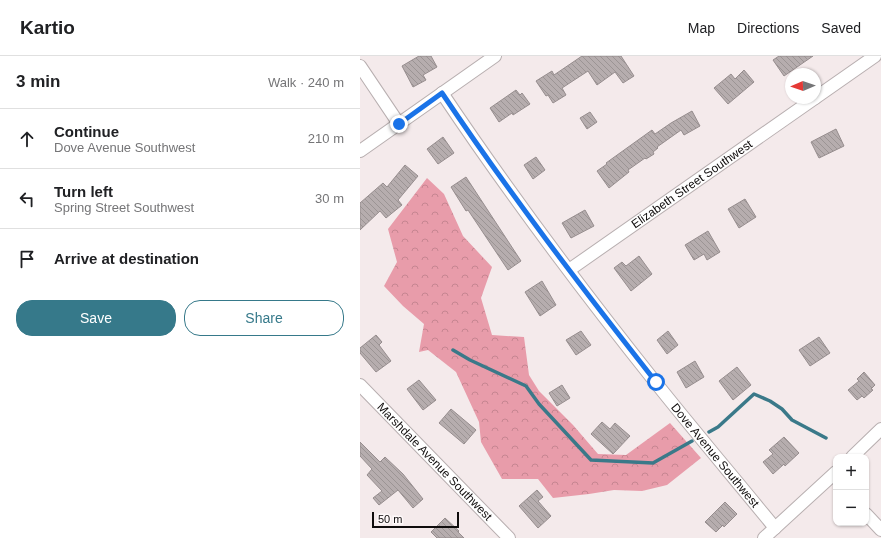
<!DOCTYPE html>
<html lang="en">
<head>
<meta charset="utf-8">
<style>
  :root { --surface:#fff; --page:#f6f6f6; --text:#202124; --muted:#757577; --line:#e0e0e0; --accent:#36798a }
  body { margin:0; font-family:Arial,sans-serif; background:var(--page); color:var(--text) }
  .controls { position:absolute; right:12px; bottom:12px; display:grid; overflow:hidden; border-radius:8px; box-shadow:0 1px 3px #0004 }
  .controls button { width:36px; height:36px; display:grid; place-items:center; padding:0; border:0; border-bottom:1px solid var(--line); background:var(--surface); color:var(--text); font:20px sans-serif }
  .compass { position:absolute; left:425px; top:12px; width:36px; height:36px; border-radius:50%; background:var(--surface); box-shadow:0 1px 3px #0004; rotate:268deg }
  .scale { position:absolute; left:12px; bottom:10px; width:87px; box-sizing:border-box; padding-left:4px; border:2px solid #0f0c0c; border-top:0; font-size:11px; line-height:14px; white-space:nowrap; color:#0f0c0c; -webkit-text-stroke:3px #fef8f9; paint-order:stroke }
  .stop { position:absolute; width:12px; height:12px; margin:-9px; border:3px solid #1a73e8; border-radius:50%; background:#fff }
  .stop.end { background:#1a73e8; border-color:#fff; box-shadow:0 1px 4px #0008 }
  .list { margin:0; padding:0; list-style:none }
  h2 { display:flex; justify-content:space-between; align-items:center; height:52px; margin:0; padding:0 16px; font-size:17px }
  h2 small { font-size:13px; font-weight:400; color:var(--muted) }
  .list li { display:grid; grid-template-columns:26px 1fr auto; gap:12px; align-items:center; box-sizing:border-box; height:60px; padding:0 16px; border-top:1px solid var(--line) }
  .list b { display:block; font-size:15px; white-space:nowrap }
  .list p { margin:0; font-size:13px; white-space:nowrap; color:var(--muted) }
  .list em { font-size:13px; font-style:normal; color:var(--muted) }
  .actions { display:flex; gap:8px; padding:12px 16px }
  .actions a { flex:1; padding:9px 0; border:1px solid var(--accent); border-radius:16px; text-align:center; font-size:14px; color:var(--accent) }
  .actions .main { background:var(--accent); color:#fff }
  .icon { flex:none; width:22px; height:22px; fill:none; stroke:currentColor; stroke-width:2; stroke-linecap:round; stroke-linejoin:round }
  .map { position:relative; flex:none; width:521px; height:482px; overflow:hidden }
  header { display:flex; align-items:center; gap:24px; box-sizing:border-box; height:56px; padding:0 20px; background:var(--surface); border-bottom:1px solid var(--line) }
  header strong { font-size:19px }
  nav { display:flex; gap:22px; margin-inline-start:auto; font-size:14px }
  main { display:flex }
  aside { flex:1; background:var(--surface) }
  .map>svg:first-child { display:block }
  .forest { fill:url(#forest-crowns) }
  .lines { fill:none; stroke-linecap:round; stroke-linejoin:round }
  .stream { stroke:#3a7989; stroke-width:3.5 }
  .building { fill:url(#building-back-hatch); stroke:#968d8e }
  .minor-casing { stroke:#b8afb0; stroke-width:14 }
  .minor { stroke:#fff; stroke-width:12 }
  .route { stroke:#1a73e8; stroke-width:5 }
  .labels { text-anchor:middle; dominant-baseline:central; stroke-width:4; stroke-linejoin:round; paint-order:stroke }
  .street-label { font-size:12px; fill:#0f0c0c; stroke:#fef8f9 }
</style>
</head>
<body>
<header>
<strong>Kartio</strong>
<nav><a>Map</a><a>Directions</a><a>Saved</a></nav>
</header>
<main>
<aside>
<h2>3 min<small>Walk · 240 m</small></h2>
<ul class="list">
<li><svg class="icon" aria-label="ahead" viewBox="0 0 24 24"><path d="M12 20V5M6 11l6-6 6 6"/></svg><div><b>Continue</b><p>Dove Avenue Southwest</p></div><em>210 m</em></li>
<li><svg class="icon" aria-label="left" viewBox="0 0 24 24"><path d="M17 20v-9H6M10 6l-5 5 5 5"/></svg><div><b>Turn left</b><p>Spring Street Southwest</p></div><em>30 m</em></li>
<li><svg class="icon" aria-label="arrive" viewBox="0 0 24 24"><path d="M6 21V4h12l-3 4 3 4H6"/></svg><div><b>Arrive at destination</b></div></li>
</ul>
<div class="actions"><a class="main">Save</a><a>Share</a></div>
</aside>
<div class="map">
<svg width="521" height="482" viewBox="0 0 521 482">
  <defs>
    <pattern id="forest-crowns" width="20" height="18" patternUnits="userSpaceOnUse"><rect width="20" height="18" fill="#e89caa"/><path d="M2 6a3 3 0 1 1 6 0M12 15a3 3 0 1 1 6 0" fill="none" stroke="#c68591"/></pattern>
    <pattern id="building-back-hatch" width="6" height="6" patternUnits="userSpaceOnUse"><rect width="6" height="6" fill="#b6adae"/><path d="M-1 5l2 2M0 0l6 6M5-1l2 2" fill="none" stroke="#9b9494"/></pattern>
  </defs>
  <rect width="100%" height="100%" fill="#f4eaeb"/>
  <!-- forest -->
  <path class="forest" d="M67 122 84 138 103 180 132 211 121 242 132 279 164 281 169 319 179 335 213 369 238 398 266 399 310 367 341 402 307 429 282 435 254 434 229 438 193 442 178 423H142L121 386 119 366 96 316 68 294 59 296 64 268 43 250 24 230 37 206 28 173Z"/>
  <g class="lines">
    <!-- stream -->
    <path class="stream" d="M93 294 110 304 166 330 179 348 231 404 293 407 332 385
      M349 376 358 371 394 338 410 345 422 353 432 364 466 382"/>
  </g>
  <!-- building -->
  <path class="building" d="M59 0H71L77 11 63 19 66 24 53 31 42 10Z
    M222 0H261L274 20 263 27 255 16 237 29 228 15 202 32 206 39 193 47 188 39 186 40 176 25 192 15 194 19Z
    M419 0H453L424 20 413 4Z
    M384 14 394 26 368 48 354 32 371 18 375 23Z
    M156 34 160 39 162 37 170 48 153 59 152 57 139 66 130 52Z
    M332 55 340 70 324 79 321 74 297 91 298 92 293 96 294 98 286 103 285 102 268 114 269 116 249 132 237 115 247 108 246 107 292 74 295 78 311 67Z
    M230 56 237 66 227 73 220 62Z
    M476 73 484 90 459 102 451 86Z
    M83 81 94 97 78 108 67 93Z
    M176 101 185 114 173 123 164 109Z
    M45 109 58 120 38 144 42 149 26 162 20 155 0 174V147L23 127 27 131Z
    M106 121 161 205 148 214 108 154 106 155 91 131Z
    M385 143 396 161 379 172 368 153Z
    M225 154 234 170 211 182 202 167Z
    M348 175 360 196 347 204 344 198 334 204 325 189Z
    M279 200 292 218 271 235 254 212 262 206 266 210Z
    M182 225 196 249 180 260 165 236Z
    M221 275 231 289 216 299 206 284Z
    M308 275 318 289 307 298 297 284Z
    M16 279 22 286 19 289 31 305 16 316 0 297V292Z
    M459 281 470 297 450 310 439 294Z
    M335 305 344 321 326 332 317 316Z
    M377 311 391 329 373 344 359 325Z
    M504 316 515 329 511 333 513 334 504 342 502 340 497 344 488 334 499 325 497 323Z
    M59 324 76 344 63 354 47 333Z
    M202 329 210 342 197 350 189 337Z
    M91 353 116 374 104 388 79 367Z
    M242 366 250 373 255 367 270 380 253 398 231 378Z
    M424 381 439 397 425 410 424 408 413 418 403 406 413 398 409 394Z
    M0 386 20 406 25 401 43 418 63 443 53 452 38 434 19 449 13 442 22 435 7 419 12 413 0 400Z
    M177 434 183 441 178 445 191 460 178 472 159 450Z
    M365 446 377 458 364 471 363 469 356 476 345 466Z
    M85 462 99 475 98 476 104 482H77L71 476Z"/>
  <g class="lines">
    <!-- minor casing -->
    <g class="minor-casing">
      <g id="minor">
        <path d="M0 10 39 68"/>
        <path id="s1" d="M82 37C149 137 221 233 296 327 335 376 375 423 415 472"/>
        <path d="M455 42 515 0"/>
        <path d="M0 95 135 0"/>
        <path id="s2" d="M209 214 455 42"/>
        <path id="s3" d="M0 329 149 482"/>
        <path d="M492 401 521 373"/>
        <path d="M506 458 521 474"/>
        <path d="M404 482 476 416"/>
      </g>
    </g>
    <!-- minor -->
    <use href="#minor" class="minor"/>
  </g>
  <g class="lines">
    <!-- route -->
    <path class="route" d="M39 68 82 37C149 137 222 232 296 326"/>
  </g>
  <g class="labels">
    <!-- street labels -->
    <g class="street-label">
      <text stroke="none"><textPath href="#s2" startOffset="150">Elizabeth Street Southwest</textPath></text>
      <text stroke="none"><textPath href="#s1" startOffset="454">Dove Avenue Southwest</textPath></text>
      <text stroke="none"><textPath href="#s3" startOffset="107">Marshdale Avenue Southwest</textPath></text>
    </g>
  </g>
</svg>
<div class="controls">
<button>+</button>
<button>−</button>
</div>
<svg class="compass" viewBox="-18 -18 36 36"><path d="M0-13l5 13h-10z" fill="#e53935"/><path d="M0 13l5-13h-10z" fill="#757577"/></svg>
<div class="scale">50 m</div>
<div class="stop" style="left:296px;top:326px"></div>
<div class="stop end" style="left:39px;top:68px"></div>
</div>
</main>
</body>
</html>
